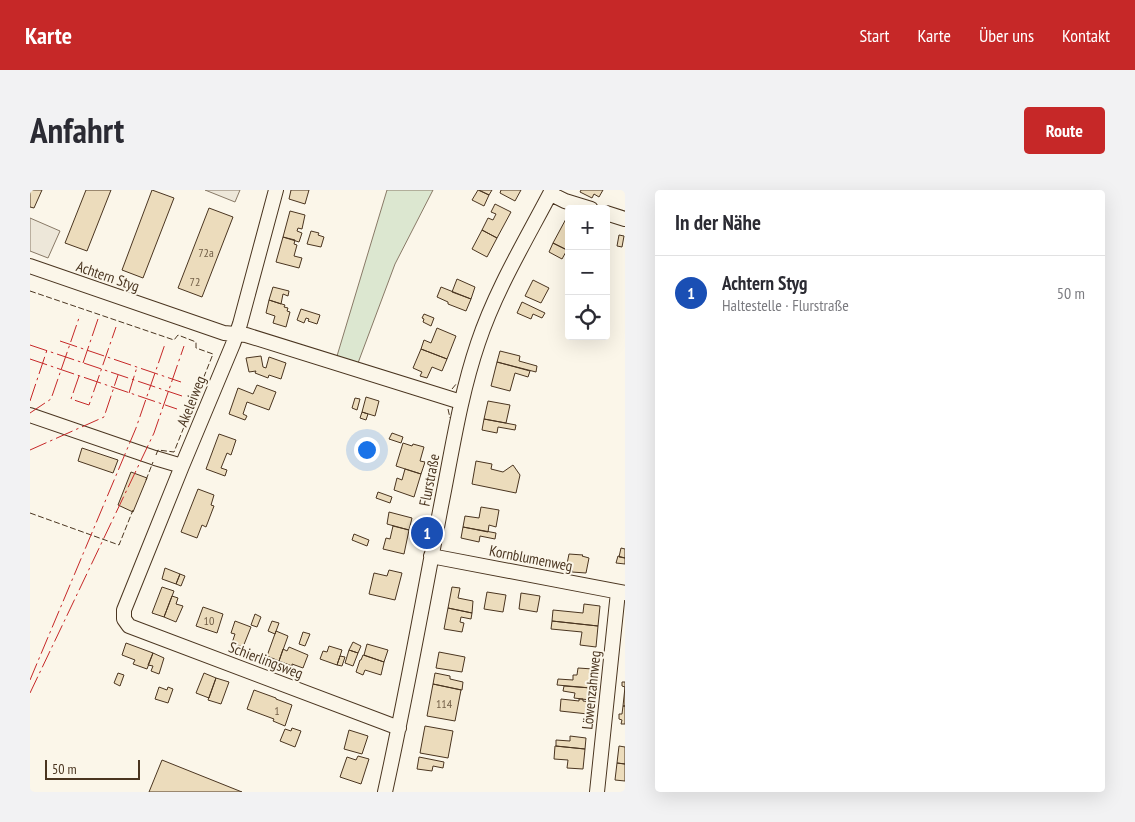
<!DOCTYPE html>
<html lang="de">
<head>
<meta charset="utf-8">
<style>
  :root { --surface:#fff; --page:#f2f2f3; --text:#2b2b33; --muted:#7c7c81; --line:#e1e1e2; --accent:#c62828 }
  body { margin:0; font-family:"PT Sans Narrow",sans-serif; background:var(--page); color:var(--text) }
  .controls { position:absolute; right:15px; top:15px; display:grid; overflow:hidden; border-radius:5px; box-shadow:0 5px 20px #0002 }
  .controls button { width:45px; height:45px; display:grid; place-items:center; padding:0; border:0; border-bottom:1px solid var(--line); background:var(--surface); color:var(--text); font:25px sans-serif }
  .scale { position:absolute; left:15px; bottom:12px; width:95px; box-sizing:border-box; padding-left:5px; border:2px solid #4a3520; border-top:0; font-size:14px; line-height:18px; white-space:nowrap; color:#4a3520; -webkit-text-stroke:4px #fbf6e9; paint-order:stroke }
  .you { position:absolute; left:336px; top:259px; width:18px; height:18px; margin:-12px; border:4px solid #fff; border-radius:50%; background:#1a73e8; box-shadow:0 0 0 8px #1a73e833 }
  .badge { display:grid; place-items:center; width:32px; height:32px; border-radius:50%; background:var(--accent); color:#fff; font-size:16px; font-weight:700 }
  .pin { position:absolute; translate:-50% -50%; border:2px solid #fff; box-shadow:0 1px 5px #0006 }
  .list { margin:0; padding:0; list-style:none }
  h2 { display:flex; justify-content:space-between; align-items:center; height:65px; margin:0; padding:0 20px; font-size:21px }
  h2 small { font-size:16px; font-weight:400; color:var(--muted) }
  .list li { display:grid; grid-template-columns:32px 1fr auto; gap:15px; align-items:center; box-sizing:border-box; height:75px; padding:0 20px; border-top:1px solid var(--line) }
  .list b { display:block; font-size:19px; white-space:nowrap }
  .list p { margin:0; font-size:16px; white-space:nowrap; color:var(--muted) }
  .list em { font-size:16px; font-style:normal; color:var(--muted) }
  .icon { flex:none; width:28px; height:28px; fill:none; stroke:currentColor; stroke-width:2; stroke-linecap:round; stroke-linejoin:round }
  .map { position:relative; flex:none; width:595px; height:602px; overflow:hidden; border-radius:5px }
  header { display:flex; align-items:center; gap:30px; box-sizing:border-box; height:70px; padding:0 25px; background:var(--accent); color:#fff }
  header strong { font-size:24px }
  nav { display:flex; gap:28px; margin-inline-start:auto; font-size:18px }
  .intro { display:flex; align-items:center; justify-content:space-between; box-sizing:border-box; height:120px; padding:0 30px }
  h1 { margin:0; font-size:35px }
  .button { padding:12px 22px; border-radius:5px; background:var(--accent); color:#fff; font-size:18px; font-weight:700 }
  main { display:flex; gap:30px; padding:0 30px }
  aside { flex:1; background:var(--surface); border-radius:5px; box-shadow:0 5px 20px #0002 }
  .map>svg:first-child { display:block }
  .green { fill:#dce7d0; stroke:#887966 }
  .parking { fill:#ede7d9; stroke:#887966 }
  .building { fill:#ecdcbc; stroke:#4a3520 }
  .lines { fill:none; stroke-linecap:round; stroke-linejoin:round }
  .minor-casing { stroke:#4a3520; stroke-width:16 }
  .minor { stroke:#fbf6e9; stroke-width:14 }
  .fence { stroke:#4a3520; stroke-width:1; stroke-dasharray:6 2.5; stroke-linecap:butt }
  .power { stroke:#c62828; stroke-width:1; stroke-dasharray:18 4 2.5 4; stroke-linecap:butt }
  .labels { text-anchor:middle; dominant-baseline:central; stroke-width:4; stroke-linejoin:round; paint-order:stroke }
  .number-label { font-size:12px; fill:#725f47 }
  .street-label { font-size:15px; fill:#4a3520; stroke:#fbf6e9 }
</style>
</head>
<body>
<header>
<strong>Karte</strong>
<nav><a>Start</a><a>Karte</a><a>Über uns</a><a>Kontakt</a></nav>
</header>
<div class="intro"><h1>Anfahrt</h1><a class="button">Route</a></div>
<main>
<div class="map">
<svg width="595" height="602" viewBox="0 0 595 602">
  <rect width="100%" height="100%" fill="#fbf6e9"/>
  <!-- green -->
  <path class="green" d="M357 0H403L365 74 328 173 307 166Z"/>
  <!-- parking -->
  <path class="parking" d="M175 0H210L205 12Z
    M0 28 30 41 18 68 0 61Z"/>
  <!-- building -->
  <path class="building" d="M0 0H12L4 18 0 17Z
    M56 0H81L57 61 35 53Z
    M122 0 144 8 113 88 92 80Z
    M261 0H279L275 14 259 9Z
    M448 0 459 5 454 16 442 10Z
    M449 0H462L459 5Z
    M471 0H491L485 11 470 3Z
    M551 0H573L569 7 564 4 562 8 550 2Z
    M465 14 481 22 467 48 452 40 458 28 463 30 466 24 461 22Z
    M179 18 203 27 172 107 148 98Z
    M260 21 275 25 272 39 268 38 267 41 272 43 269 52 253 47Z
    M537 27 539 28V56L537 60 523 53Z
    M452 40 467 48 457 67 442 59Z
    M281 41 289 43 288 45 294 47 291 57 277 54Z
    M589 45 594 46 592 57 587 56Z
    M253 47 265 50 264 54 267 55 264 66 272 68 269 78 246 72Z
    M523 53 537 60 532 69 519 62Z
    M427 89 445 97 441 109 422 102Z
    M503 90 519 98 511 113 495 106Z
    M243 97 259 101 258 106 253 104 251 114 239 110Z
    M411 97 441 109 436 121 418 114V112L407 107Z
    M239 110 255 115 254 117 258 118 257 121 260 122 256 137 243 133 245 126 236 123Z
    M492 112 515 123 512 128 503 124 501 129 487 123Z
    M271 119 290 125 287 134 278 131 279 129 276 128 274 133 267 130Z
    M394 124 404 128 401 136 393 132 394 129 392 128Z
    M407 138 426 146 417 169 391 159 394 150 401 153Z
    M391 159 417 169 412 181 402 177 397 188 390 186 392 182 383 178Z
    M470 161 490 166 489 171 507 176 506 182 467 172Z
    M231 166 233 177 236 178 239 167 256 173 251 189 239 185 238 188 225 183 226 181 219 182 216 168Z
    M467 172 500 181 498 187 485 183 480 201 461 196Z
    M227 195 246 202 239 220 217 212 213 224 217 226 215 230 199 224 208 198 223 204Z
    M336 207 349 211 345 226 332 222Z
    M325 208 330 209 327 220 322 218Z
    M458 211 480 215 476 233 454 229Z
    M332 222 338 224 336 230 330 228Z
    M454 229 486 235 485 240 468 237 467 243 452 240Z
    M362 243 373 247 371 253 359 249Z
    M189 244 206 250 201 265 197 263 191 278 197 280 195 286 176 279Z
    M373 253 382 256 383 254 394 257 390 271 395 272 391 284 366 276Z
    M52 258 88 270 83 283 48 271Z
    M446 271 462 274 461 279 473 282 483 275 490 285 486 303 442 294Z
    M375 279 391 284 384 307 364 300 367 288 372 290Z
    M101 282 117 288 103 322 88 315Z
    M168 299 184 305 181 315 184 316 176 337 172 335 167 348 151 342Z
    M348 302 362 307 360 313 346 308Z
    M451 317 469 320 466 337 459 335 458 342 433 337 435 326 449 328Z
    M359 322 382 328 379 340 357 334Z
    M363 336 379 340 374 364 353 359 356 348 360 349Z
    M433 337 466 343 465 349 450 346 449 352 431 348Z
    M324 344 339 350 337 356 322 350Z
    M591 358 595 359V368L589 367Z
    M539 364 553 365 552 366 559 368 556 383 542 382 543 381 536 379Z
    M588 366 595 368V374L586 373Z
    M135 378 150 384 146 394 132 389Z
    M359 380 372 383 365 410 339 404 344 383 357 386Z
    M150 384 155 386 151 396 146 394Z
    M132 397 144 401 134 427 122 423Z
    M422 397 430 398 428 408 443 411 442 423 418 418Z
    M457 402 476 405 473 422 454 419Z
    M491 403 510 406 507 422 489 419Z
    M142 406 148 408 146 414 153 416 146 432 134 427Z
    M554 414 570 416 568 436 522 431 523 420 553 423Z
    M173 417 193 424 187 443 166 436Z
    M418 418 442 423 441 429 431 427 430 432 434 433 432 442 414 439Z
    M225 424 231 427 227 437 221 435Z
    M205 431 221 437 213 457 202 453 205 444 201 443Z
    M242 431 249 433 245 444 238 441Z
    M522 431 568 436 566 457 550 455 552 442 521 439Z
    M246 441 258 446 249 471 237 466Z
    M273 442 280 444 275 456 269 454Z
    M323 452 331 456 328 463 319 460Z
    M96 453 123 463 117 479 103 474 105 470 92 465Z
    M337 454 358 460 354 472 334 465Z
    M299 456 312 460 307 475 290 469 293 461 297 462Z
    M259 457 278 465 273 478 262 474V476L249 471 253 459 257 461Z
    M319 460 328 463 323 476 315 473Z
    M409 462 435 467 432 482 406 478Z
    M123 463 134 468 129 484 121 481 123 476 118 475Z
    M333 465 354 472 351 485 335 480 333 485 326 482 330 470H331Z
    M310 466 315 467 312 476 307 475Z
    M548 478 563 479 561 498 527 495 528 489 543 490V485H547Z
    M88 483 94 485 90 496 84 493Z
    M174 483 186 488 179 508 166 503Z
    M405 483 420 486V489L433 492 432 500 403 494Z
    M186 488 199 492 191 514 178 510Z
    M592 492H595V516H593L595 497 592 496Z
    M403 494 431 500 425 531 397 526Z
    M534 496 561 498 560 510 544 508 545 503 533 501Z
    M129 497 137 500 138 497 143 499 138 513 125 509Z
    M224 500 246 508V509L262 515 255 536 243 531 244 529 217 519Z
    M531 509 549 511V509H553V511L560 512 558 524 530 521Z
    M593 516H595V534H591L592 530 589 529V524H592Z
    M395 536 423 541 418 568 390 563Z
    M262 538 271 541 265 557 250 551 255 539 261 541Z
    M319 540 338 546 332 564 314 559Z
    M540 546 556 548 555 559 526 556V550L540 551Z
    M525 556 555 559 553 579 537 578 538 570 524 569Z
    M589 556 595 557V574L587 573Z
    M328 566 339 569 331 594 310 587 317 567 326 570Z
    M389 567 414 572 413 578 403 576 402 581 387 579Z
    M132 570 212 602H119Z
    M587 573 595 574V591L585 590Z"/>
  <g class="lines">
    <!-- minor casing -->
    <g class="minor-casing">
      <path id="minor" d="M246 0 210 134 203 154 152 276 94 420V429L99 436 369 538
        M521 4 535 11 561 19
        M576 23 595 29
        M0 76 194 143 216 145 431 212
        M0 225 125 268 152 276
        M401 366 595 403
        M355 602C376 507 393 411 411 316 422 261 430 206 448 153 466 99 496 50 522 0
        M567 602 588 402"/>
    </g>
    <!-- minor -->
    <use href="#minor" class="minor"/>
    <!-- fence -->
    <path class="fence" d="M0 101 144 150 148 145 166 152V158L183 164 144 262 128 260 126 265
      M422 199 427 193
      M418 219 420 228
      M116 290 123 272
      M0 323 89 355 103 320"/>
    <!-- power -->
    <path class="power" d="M30 151 151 192
      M0 155 152 206
      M0 169 147 219
      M53 173 69 126
      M49 186 41 209 59 215 86 137
      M99 203 107 177
      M0 211 17 160
      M0 223 21 209 50 125
      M0 260 74 227 88 185
      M0 490 106 238 135 154
      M0 503 124 243 154 156"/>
  </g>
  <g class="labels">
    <!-- number labels -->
    <g class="number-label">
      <text x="176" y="62">72a</text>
      <text x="165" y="91">72</text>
      <text x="179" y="430">10</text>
      <text x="414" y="513">114</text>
      <text x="247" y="520">1</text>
    </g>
    <!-- street labels -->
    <g class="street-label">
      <text transform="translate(78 86) rotate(19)">Achtern Styg</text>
      <text transform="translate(161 211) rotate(-68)">Akeleiweg</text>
      <text transform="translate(399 290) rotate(-79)">Flurstraße</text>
      <text transform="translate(501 368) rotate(11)">Kornblumenweg</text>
      <text transform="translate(236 470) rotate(21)">Schierlingsweg</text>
      <text transform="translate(561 500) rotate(-84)">Löwenzahnweg</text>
    </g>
  </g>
</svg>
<div class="controls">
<button>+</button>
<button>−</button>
<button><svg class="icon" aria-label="locate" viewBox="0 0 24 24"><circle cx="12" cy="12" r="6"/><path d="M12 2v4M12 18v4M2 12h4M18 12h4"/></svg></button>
</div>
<div class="scale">50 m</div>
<div class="you"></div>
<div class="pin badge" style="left:397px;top:343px;background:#1a4fb4">1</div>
</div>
<aside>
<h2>In der Nähe<small></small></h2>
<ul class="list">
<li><span class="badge" style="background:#1a4fb4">1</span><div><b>Achtern Styg</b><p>Haltestelle · Flurstraße</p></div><em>50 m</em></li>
</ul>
</aside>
</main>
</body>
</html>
